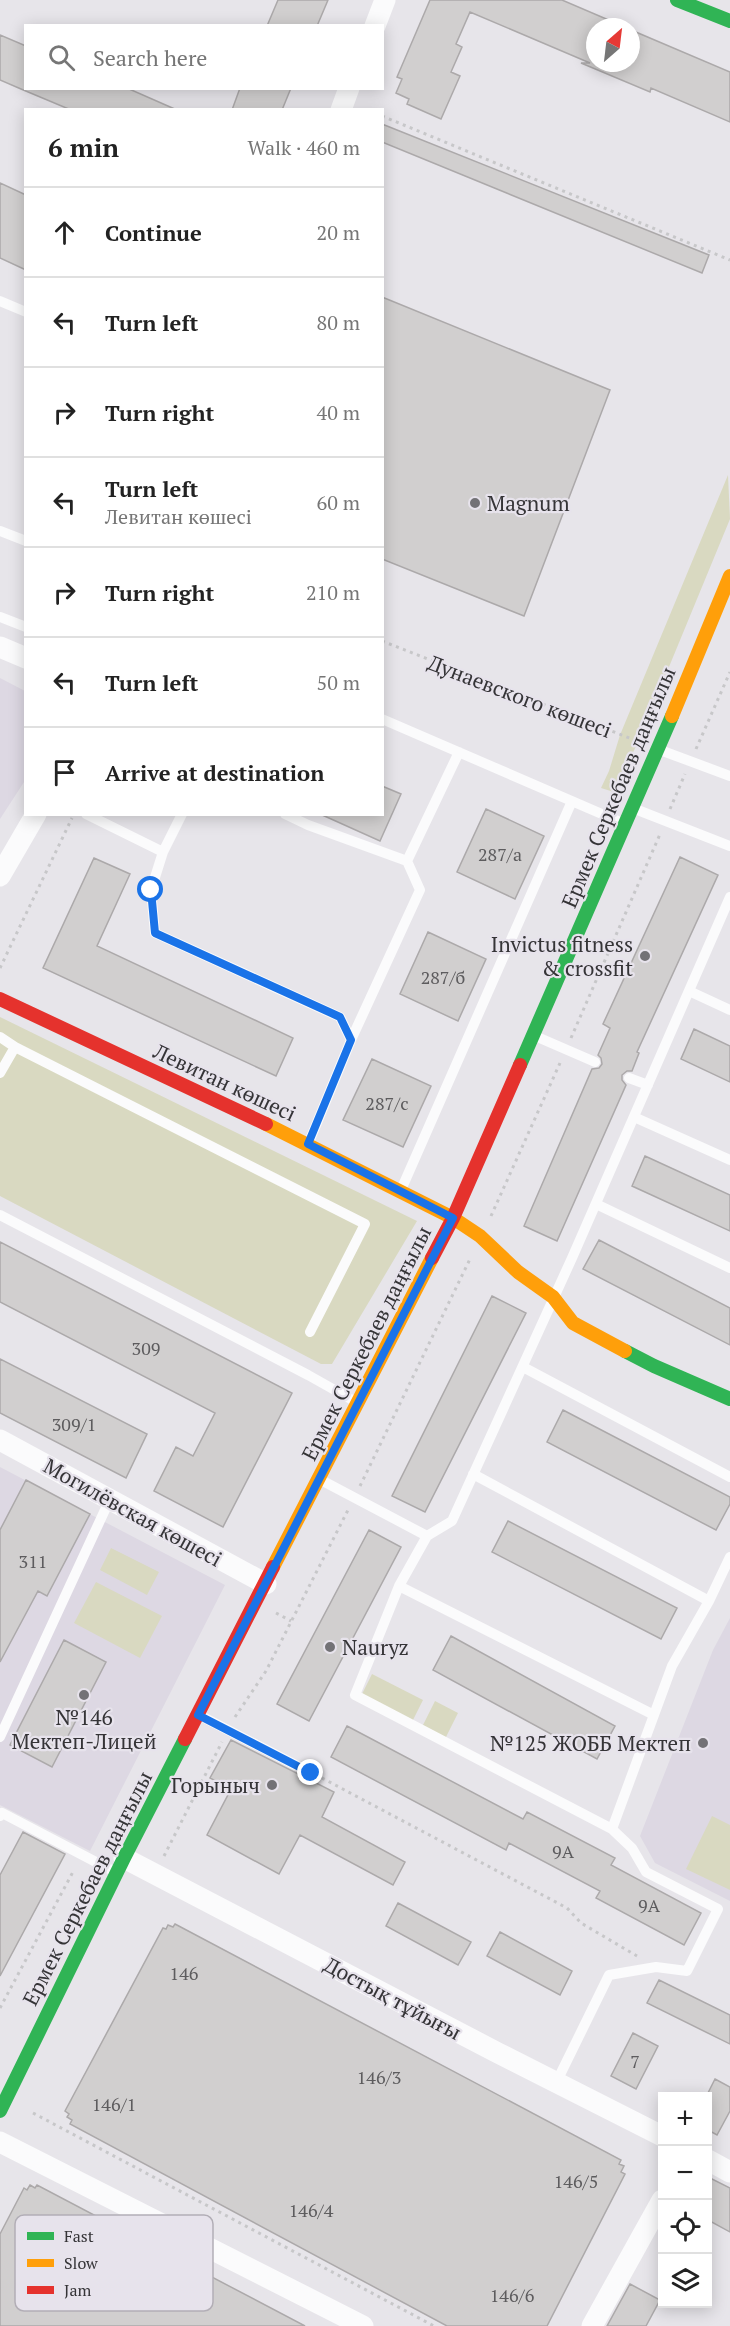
<!DOCTYPE html>
<html lang="en">
<head>
<meta charset="utf-8">
<style>
  :root { --surface:#fff; --page:#f6f6f6; --text:#222; --muted:#767676; --line:#e0e0e0 }
  body { margin:0; font-family:"PT Serif",serif; background:var(--page); color:var(--text) }
  .controls { position:absolute; right:18px; bottom:18px; display:grid; overflow:hidden; border-radius:0px; box-shadow:0 3px 15px #0003 }
  .controls button { width:54px; height:54px; display:grid; place-items:center; padding:0; border:0; border-bottom:2px solid var(--line); background:var(--surface); color:var(--text); font:30px sans-serif }
  .compass { position:absolute; left:586px; top:18px; width:54px; height:54px; border-radius:50%; background:var(--surface); box-shadow:0 3px 15px #0003; rotate:28deg }
  .stop { position:absolute; width:18px; height:18px; margin:-14px; border:4px solid #1a73e8; border-radius:50%; background:#fff }
  .stop.end { background:#1a73e8; border-color:#fff; box-shadow:0 2px 6px #0008 }
  .list { margin:0; padding:0; list-style:none }
  h2 { display:flex; justify-content:space-between; align-items:center; height:78px; margin:0; padding:0 24px; font-size:26px }
  h2 small { font-size:20px; font-weight:400; color:var(--muted) }
  .list li { display:grid; grid-template-columns:39px 1fr auto; gap:18px; align-items:center; box-sizing:border-box; height:90px; padding:0 24px; border-top:2px solid var(--line) }
  .list b { display:block; font-size:22px; white-space:nowrap }
  .list p { margin:0; font-size:20px; white-space:nowrap; color:var(--muted) }
  .list em { font-size:20px; font-style:normal; color:var(--muted) }
  .icon { flex:none; width:33px; height:33px; fill:none; stroke:currentColor; stroke-width:2; stroke-linecap:round; stroke-linejoin:round }
  .map { position:relative; flex:none; width:730px; height:2326px; overflow:hidden }
  .search { position:absolute; background:var(--surface); box-shadow:0 3px 15px #0003; left:24px; top:24px; width:360px; height:66px; display:flex; align-items:center; gap:15px; box-sizing:border-box; padding:0 21px; border-radius:0px; color:var(--muted); font-size:22px }
  .panel { position:absolute; background:var(--surface); box-shadow:0 3px 15px #0003; left:24px; top:108px; width:360px; height:708px; border-radius:0px }
  .map>svg:first-child { display:block }
  .built { fill:#ddd8e3 }
  .green { fill:#d9d9c1 }
  .building { fill:#d1cfcf; stroke:#aca9aa; stroke-width:1.5 }
  .lines { fill:none; stroke-linecap:round; stroke-linejoin:round }
  .path { stroke:#c7c7c9; stroke-width:3; stroke-dasharray:3 4.5; stroke-linecap:butt }
  .lane { stroke:#fbfbfc; stroke-width:10 }
  .street { stroke:#fbfbfc; stroke-width:21 }
  .fast { stroke:#30b455; stroke-width:14 }
  .slow { stroke:#ff9f0a; stroke-width:14 }
  .jam { stroke:#e5322d; stroke-width:14 }
  .route { stroke:#1a73e8; stroke-width:8 }
  .poi-dot { fill:#737276; stroke:#e7e3ec; stroke-width:2 }
  .labels { text-anchor:middle; dominant-baseline:central; stroke-width:4.5; stroke-linejoin:round; paint-order:stroke }
  .number-label { font-size:18px; fill:#5d5c5e }
  .poi-label { font-size:21px; fill:#353437; stroke:#e7e3ec; text-anchor:end }
  .street-label { font-size:21px; fill:#353437; stroke:#e7e3ec }
  .key { fill:#e7e3ec; stroke:#b2aeb6; stroke-width:1.5 }
  .key-label { font-size:16px; fill:#353437 }
</style>
</head>
<body>
<div class="map">
<svg width="730" height="2326" viewBox="0 0 730 2326">
  <rect width="100%" height="100%" fill="#e7e5ea"/>
  <!-- built -->
  <path class="built" d="M0 678 25 691 26 779 0 819Z
    M0 1467 225 1585 90 1851 0 1805Z
    M730 1618V1901L655 1863 640 1836 713 1650Z"/>
  <!-- green -->
  <path class="green" d="M728 475 730 519 638 742 614 792 601 788 609 771 620 735Z
    M0 1017 417 1221 332 1364H321L0 1196Z
    M111 1548 159 1572 147 1595 100 1570Z
    M96 1582 162 1616 140 1658 74 1623Z
    M372 1674 423 1700 411 1724 360 1698Z
    M435 1701 458 1713 444 1741 421 1729Z
    M712 1816 730 1825V1890L686 1869Z"/>
  <!-- building -->
  <path class="building" d="M278 0H328L317 26H267Z
    M430 0H562L625 27H595V63H631V30L730 72V122L651 88 650 92 581 63H590L470 12 456 44 462 47 451 72 460 76 441 119 407 104 409 99 396 93 402 79 397 77Z
    M0 35 26 46V88H127L177 110H71L21 89 0 80Z
    M240 88H291L282 110H232Z
    M382 124 709 255 702 273 382 142Z
    M0 183 26 195V270L0 258Z
    M382 297 610 390 524 616 382 559Z
    M382 786 401 794 380 841 320 814H382Z
    M486 809 544 836 515 899 457 872Z
    M680 857 718 875 637 1052 639 1053 632 1071H627L622 1075V1080L626 1085 557 1241 524 1226 592 1069 599 1068 602 1064 601 1058 598 1055 610 1028 603 1024Z
    M94 858 130 874 97 946 293 1038 276 1076 43 968Z
    M428 932 486 959 458 1021 400 994Z
    M694 1029 730 1046V1082L681 1059Z
    M372 1059 431 1086 403 1147 343 1120Z
    M645 1156 730 1195V1231L632 1186Z
    M599 1240 730 1308V1345L583 1269Z
    M0 1242 292 1393 223 1527 154 1491 176 1447 193 1456 215 1413 0 1302Z
    M492 1296 526 1313 425 1512 392 1496Z
    M0 1359 147 1434 126 1478 0 1413Z
    M563 1410 730 1497V1504L716 1530 547 1442Z
    M26 1480 90 1514 47 1596 38 1591 0 1662V1530Z
    M508 1521 677 1608 661 1639 492 1552Z
    M369 1530 401 1547 309 1721 277 1704Z
    M451 1636 615 1726 597 1759 433 1670Z
    M64 1640 106 1662 52 1767 10 1745Z
    M347 1726 523 1819 527 1812 615 1858 611 1865 701 1913 684 1945 596 1898 600 1891 509 1843 506 1850 331 1757Z
    M231 1740 334 1792 322 1817 405 1862 393 1885 300 1835 279 1874 207 1835 231 1789 210 1778Z
    M23 1832 65 1854 0 1976V1875Z
    M398 1903 471 1942 458 1965 386 1926Z
    M175 1924 621 2160 619 2164 624 2166 621 2172 625 2174 547 2326H447L70 2124 72 2120 67 2117 69 2114 65 2111 163 1928 166 1929 168 1925 173 1927Z
    M500 1932 572 1971 560 1995 487 1956Z
    M659 1980 730 2015V2044L647 2003Z
    M633 2033 658 2046 636 2089 611 2076Z
    M715 2079 730 2087V2111L717 2135 708 2130V2093Z
    M708 2177 730 2188V2232L708 2220Z
    M30 2185 35 2188 37 2185 305 2326H0V2234L24 2188 27 2190Z
    M630 2284 660 2300 646 2326H607Z"/>
  <g class="lines">
    <!-- path -->
    <path class="path" d="M382 116 730 260
      M382 641 637 741
      M696 749 730 672
      M670 809 685 774
      M0 968 72 818
      M571 1038 661 832
      M491 1216 560 1063
      M360 1486 470 1259
      M276 1613 291 1621
      M235 1717 266 1671 348 1510
      M322 1778 567 1908 581 1923 637 1956
      M164 1856 222 1742
      M0 2008 74 1870
      M33 2113 434 2326"/>
    <!-- lane -->
    <path class="lane" d="M0 301 26 312
      M0 531 26 541
      M0 617 26 627
      M382 719 625 824
      M660 750 730 776
      M635 809 730 846
      M86 814 163 852 182 814
      M285 814 308 825 407 861 420 890 351 1040 309 1142
      M163 852 151 890 155 933 340 1017 351 1040
      M407 861 459 752
      M730 897 572 1258 452 1521 427 1536 399 1586 355 1695 612 1829 672 1666 709 1601 730 1557
      M689 991 730 1010
      M535 1036 595 1062
      M0 1037 15 1047 0 1073
      M15 1047 365 1224 310 1332
      M629 1078 648 1085
      M634 1117 730 1160
      M401 1190 572 801
      M596 1204 730 1268
      M0 1215 308 1375 356 1402
      M523 1367 730 1477
      M473 1474 709 1601
      M321 1480 427 1536
      M399 1586 654 1715
      M199 1715 311 1773
      M0 1737 110 1499
      M0 1816 2 1813 115 1872
      M556 2083 609 1975 656 1967 687 1971 718 1909 646 1872 632 1848 612 1829"/>
    <!-- street -->
    <path class="street" d="M375 26 385 0
      M341 110 349 88
      M0 647 26 658
      M0 876 36 814
      M0 1440 266 1584
      M124 1858 498 2053 662 2136
      M0 2142 363 2326
      M708 2160 730 2172
      M592 2326 662 2200"/>
    <!-- fast -->
    <path class="fast" d="M677 0 730 21
      M520 1065 672 716
      M625 1351 654 1366 730 1399
      M0 2111 124 1858 185 1739"/>
    <!-- slow -->
    <path class="slow" d="M672 716 730 576
      M266 1124 453 1218 480 1236 518 1272 553 1297 573 1323 625 1351
      M273 1567 432 1258"/>
    <!-- jam -->
    <path class="jam" d="M0 999 266 1124
      M432 1258 453 1218 520 1065
      M185 1739 273 1567"/>
  </g>
  <g class="lines">
    <!-- route -->
    <path class="route" d="M151 890 155 933 340 1017 351 1040 308 1144 453 1218 198 1715 311 1773"/>
  </g>
  <!-- markers -->
  <g class="poi-dot">
    <circle cx="475" cy="503" r="6"/>
    <circle cx="645" cy="956" r="6"/>
    <circle cx="330" cy="1647" r="6"/>
    <circle cx="84" cy="1695" r="6"/>
    <circle cx="703" cy="1743" r="6"/>
    <circle cx="272" cy="1785" r="6"/>
  </g>
  <g class="labels">
    <!-- number labels -->
    <g class="number-label">
      <text x="500" y="854">287/а</text>
      <text x="443" y="977">287/б</text>
      <text x="387" y="1103">287/с</text>
      <text x="146" y="1348">309</text>
      <text x="74" y="1424">309/1</text>
      <text x="33" y="1561">311</text>
      <text x="563" y="1851">9А</text>
      <text x="649" y="1905">9А</text>
      <text x="184" y="1973">146</text>
      <text x="635" y="2061">7</text>
      <text x="379" y="2077">146/3</text>
      <text x="114" y="2104">146/1</text>
      <text x="576" y="2181">146/5</text>
      <text x="311" y="2210">146/4</text>
      <text x="512" y="2295">146/6</text>
    </g>
    <!-- poi labels -->
    <g class="poi-label">
      <text x="487" y="503" text-anchor="start">Magnum</text>
      <text x="633" y="944">Invictus fitness<tspan x="633" dy="24">&amp; crossfit</tspan></text>
      <text x="342" y="1647" text-anchor="start">Nauryz</text>
      <text x="84" y="1717" text-anchor="middle">№146<tspan x="84" dy="24">Мектеп-Лицей</tspan></text>
      <text x="691" y="1743">№125 ЖОББ Мектеп</text>
      <text x="260" y="1785">Горыныч</text>
    </g>
    <!-- street labels -->
    <g class="street-label">
      <text transform="translate(520 696) rotate(21)">Дунаевского көшесі</text>
      <text transform="translate(618 787) rotate(-67)">Ермек Серкебаев даңғылы</text>
      <text transform="translate(225 1082) rotate(25)">Левитан көшесі</text>
      <text transform="translate(366 1343) rotate(-63)">Ермек Серкебаев даңғылы</text>
      <text transform="translate(133 1512) rotate(29)">Могилёвская көшесі</text>
      <text transform="translate(87 1888) rotate(-63)">Ермек Серкебаев даңғылы</text>
      <text transform="translate(393 1998) rotate(28)">Достық тұйығы</text>
    </g>
  </g>
  <!-- legend -->
  <rect x="15" y="2215" width="198" height="96" rx="9" class="key"/>
  <rect x="27" y="2232" width="27" height="8" fill="#30b455"/>
  <rect x="27" y="2259" width="27" height="8" fill="#ff9f0a"/>
  <rect x="27" y="2286" width="27" height="8" fill="#e5322d"/>
  <g class="key-label">
    <text x="64" y="2242">Fast</text>
    <text x="64" y="2269">Slow</text>
    <text x="64" y="2296">Jam</text>
  </g>
</svg>
<div class="controls">
<button>+</button>
<button>−</button>
<button><svg class="icon" aria-label="locate" viewBox="0 0 24 24"><circle cx="12" cy="12" r="6"/><path d="M12 2v4M12 18v4M2 12h4M18 12h4"/></svg></button>
<button><svg class="icon" aria-label="layers" viewBox="0 0 24 24"><path d="M12 4l9 5-9 5-9-5zM3 14l9 5 9-5"/></svg></button>
</div>
<svg class="compass" viewBox="-18 -18 36 36"><path d="M0-13l5 13h-10z" fill="#e53935"/><path d="M0 13l5-13h-10z" fill="#767676"/></svg>
<div class="stop" style="left:151px;top:890px"></div>
<div class="stop end" style="left:311px;top:1773px"></div>
<div class="search"><svg class="icon" aria-label="search" viewBox="0 0 24 24"><circle cx="10" cy="10" r="6"/><path d="M15 15l6 6"/></svg>Search here</div>
<section class="panel">
<h2>6 min<small>Walk · 460 m</small></h2>
<ul class="list">
<li><svg class="icon" aria-label="ahead" viewBox="0 0 24 24"><path d="M12 20V5M6 11l6-6 6 6"/></svg><div><b>Continue</b></div><em>20 m</em></li>
<li><svg class="icon" aria-label="left" viewBox="0 0 24 24"><path d="M17 20v-9H6M10 6l-5 5 5 5"/></svg><div><b>Turn left</b></div><em>80 m</em></li>
<li><svg class="icon" aria-label="right" viewBox="0 0 24 24"><path d="M7 20v-9h11M14 6l5 5-5 5"/></svg><div><b>Turn right</b></div><em>40 m</em></li>
<li><svg class="icon" aria-label="left" viewBox="0 0 24 24"><path d="M17 20v-9H6M10 6l-5 5 5 5"/></svg><div><b>Turn left</b><p>Левитан көшесі</p></div><em>60 m</em></li>
<li><svg class="icon" aria-label="right" viewBox="0 0 24 24"><path d="M7 20v-9h11M14 6l5 5-5 5"/></svg><div><b>Turn right</b></div><em>210 m</em></li>
<li><svg class="icon" aria-label="left" viewBox="0 0 24 24"><path d="M17 20v-9H6M10 6l-5 5 5 5"/></svg><div><b>Turn left</b></div><em>50 m</em></li>
<li><svg class="icon" aria-label="arrive" viewBox="0 0 24 24"><path d="M6 21V4h12l-3 4 3 4H6"/></svg><div><b>Arrive at destination</b></div></li>
</ul>
</section>
</div>
</body>
</html>
